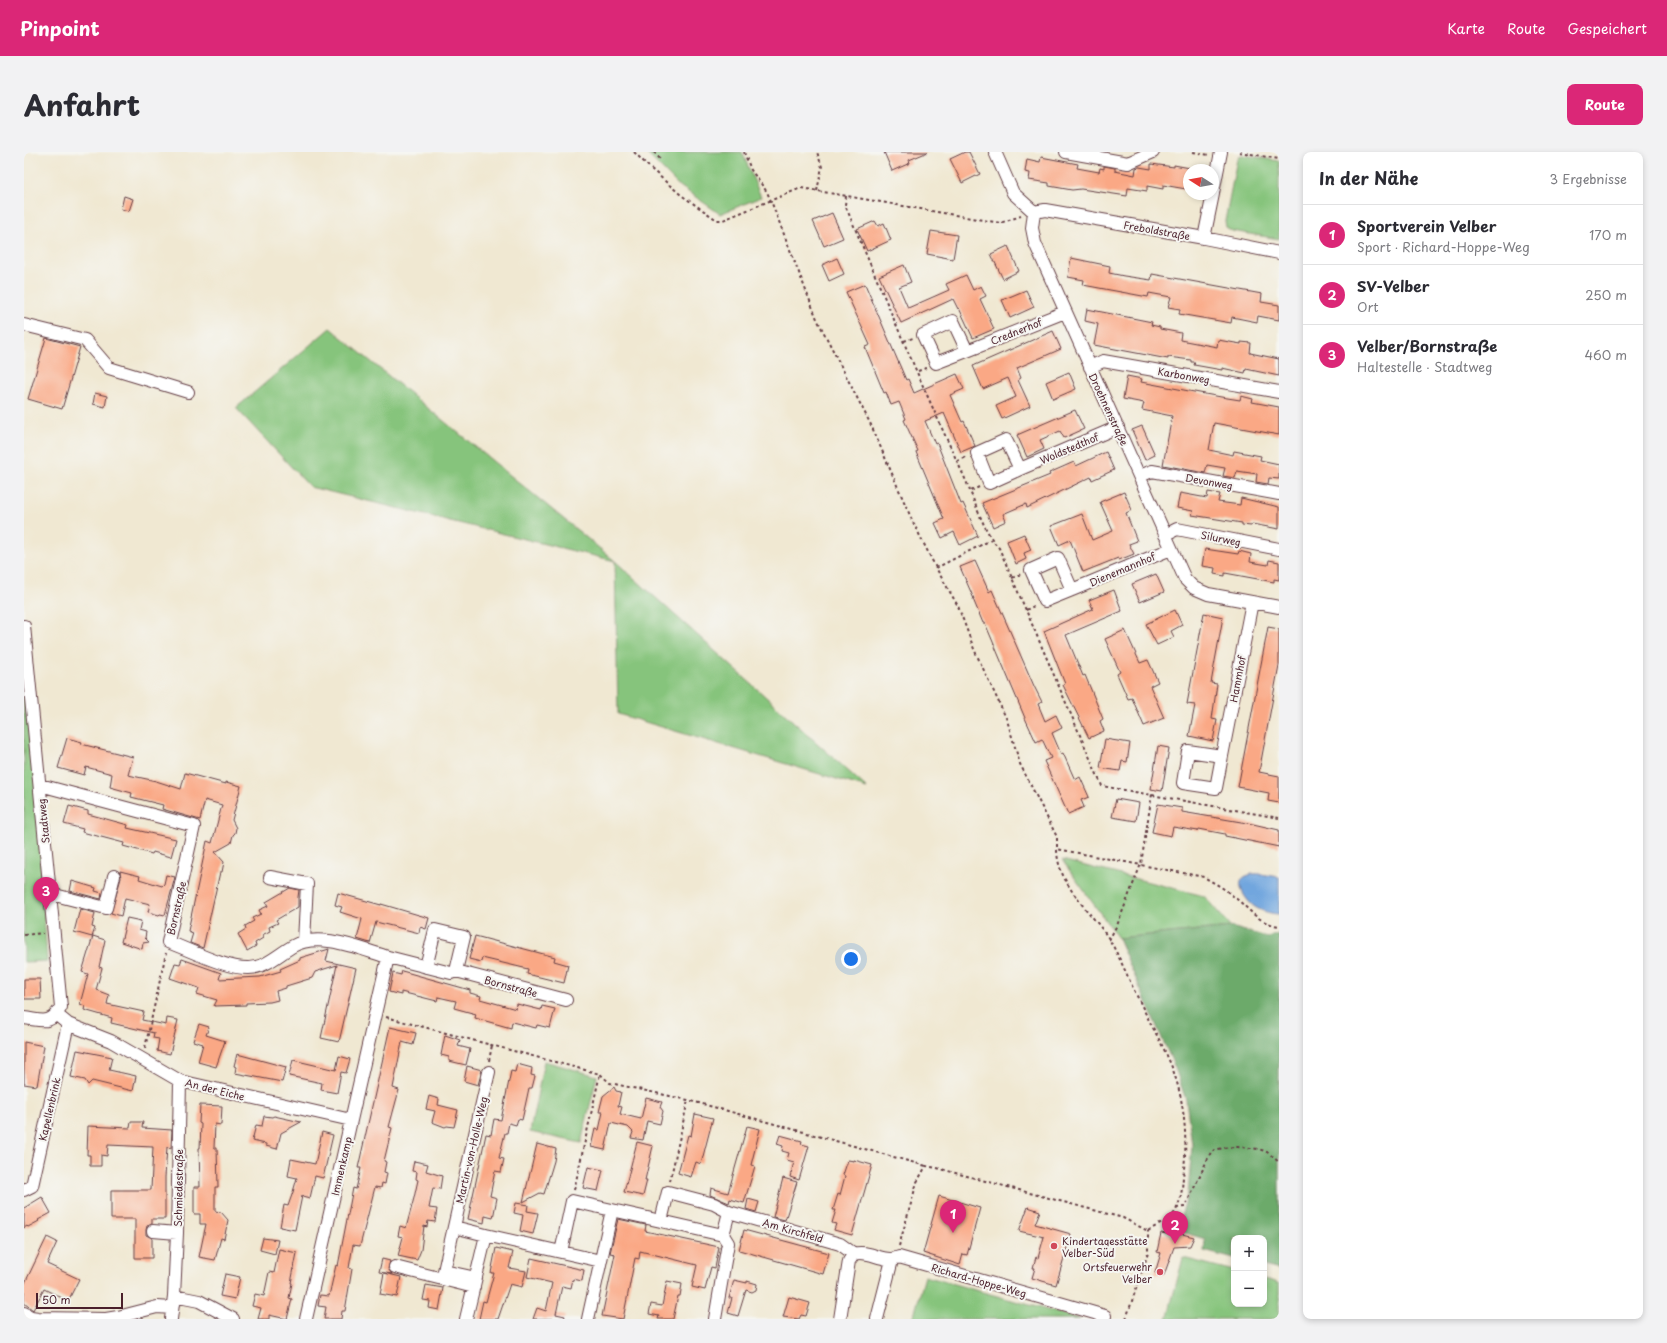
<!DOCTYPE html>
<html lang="de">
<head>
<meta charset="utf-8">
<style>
  :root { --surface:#fff; --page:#f2f2f3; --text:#2b2b33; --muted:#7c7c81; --line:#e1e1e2; --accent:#db2777 }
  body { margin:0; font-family:"Playpen Sans",sans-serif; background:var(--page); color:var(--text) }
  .controls { position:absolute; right:12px; bottom:12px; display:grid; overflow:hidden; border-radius:8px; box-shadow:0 2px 6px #0003 }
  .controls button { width:36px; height:36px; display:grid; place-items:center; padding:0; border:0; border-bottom:1px solid var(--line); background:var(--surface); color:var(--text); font:20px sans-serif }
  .compass { position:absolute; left:1159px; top:12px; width:36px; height:36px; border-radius:50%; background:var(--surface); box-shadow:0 2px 6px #0003; rotate:281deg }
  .scale { position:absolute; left:12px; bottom:10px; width:87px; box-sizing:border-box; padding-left:4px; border:2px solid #4a1f2b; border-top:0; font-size:11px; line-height:14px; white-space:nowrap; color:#4a1f2b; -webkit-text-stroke:3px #f6f6f2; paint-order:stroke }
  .you { position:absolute; left:827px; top:807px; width:14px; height:14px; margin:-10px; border:3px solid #fff; border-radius:50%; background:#1a73e8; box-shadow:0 0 0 6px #1a73e833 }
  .badge { display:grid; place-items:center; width:26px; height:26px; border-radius:50%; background:var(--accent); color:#fff; font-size:13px; font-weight:700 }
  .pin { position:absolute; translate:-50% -33px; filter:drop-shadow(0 1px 2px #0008) }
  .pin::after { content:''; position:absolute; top:21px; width:14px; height:12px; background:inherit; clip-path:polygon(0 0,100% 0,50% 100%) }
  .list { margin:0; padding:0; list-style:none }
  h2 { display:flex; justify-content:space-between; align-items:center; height:52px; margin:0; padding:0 16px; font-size:17px }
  h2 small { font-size:13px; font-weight:400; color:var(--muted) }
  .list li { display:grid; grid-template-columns:26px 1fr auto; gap:12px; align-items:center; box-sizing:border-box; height:60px; padding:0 16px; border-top:1px solid var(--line) }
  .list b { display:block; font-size:15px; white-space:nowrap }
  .list p { margin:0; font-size:13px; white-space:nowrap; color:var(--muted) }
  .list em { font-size:13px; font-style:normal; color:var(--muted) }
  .map { position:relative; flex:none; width:1255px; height:1167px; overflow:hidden; border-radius:8px }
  header { display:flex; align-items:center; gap:24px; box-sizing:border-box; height:56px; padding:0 20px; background:var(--accent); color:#fff }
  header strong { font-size:19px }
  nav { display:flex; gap:22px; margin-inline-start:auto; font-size:14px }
  .intro { display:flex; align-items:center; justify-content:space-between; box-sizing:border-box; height:96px; padding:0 24px }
  h1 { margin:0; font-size:28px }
  .button { padding:10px 18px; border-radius:8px; background:var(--accent); color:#fff; font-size:14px; font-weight:700 }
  main { display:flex; gap:24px; padding:0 24px }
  aside { flex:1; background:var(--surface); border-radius:8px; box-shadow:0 2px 6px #0003 }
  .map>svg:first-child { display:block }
  .green { fill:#86c47b; stroke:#687253 }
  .forest { fill:#6caa6b; stroke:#5b644b }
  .water { fill:#71a6de; stroke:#5e6284 }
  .building { fill:#faa885 }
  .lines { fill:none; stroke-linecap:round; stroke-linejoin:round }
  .minor-casing { stroke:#633d44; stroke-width:14 }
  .path { stroke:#633d44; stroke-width:2; stroke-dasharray:3 3; stroke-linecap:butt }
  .minor { stroke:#fff; stroke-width:12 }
  .poi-dot { fill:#d1495b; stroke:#f6f6f2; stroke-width:1.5 }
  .labels { text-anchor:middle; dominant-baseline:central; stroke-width:4; stroke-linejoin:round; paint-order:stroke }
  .street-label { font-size:10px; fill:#4a1f2b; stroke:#f6f6f2 }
  .poi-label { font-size:10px; fill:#4a1f2b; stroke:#f6f6f2; text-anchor:start }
</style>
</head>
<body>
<header>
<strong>Pinpoint</strong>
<nav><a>Karte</a><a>Route</a><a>Gespeichert</a></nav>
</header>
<div class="intro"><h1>Anfahrt</h1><a class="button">Route</a></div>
<main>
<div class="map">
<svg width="1255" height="1167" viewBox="0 0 1255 1167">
  <rect width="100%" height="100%" fill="#f6f6f2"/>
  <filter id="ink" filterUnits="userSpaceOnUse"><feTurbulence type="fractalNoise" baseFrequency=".025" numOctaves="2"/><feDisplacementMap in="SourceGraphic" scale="8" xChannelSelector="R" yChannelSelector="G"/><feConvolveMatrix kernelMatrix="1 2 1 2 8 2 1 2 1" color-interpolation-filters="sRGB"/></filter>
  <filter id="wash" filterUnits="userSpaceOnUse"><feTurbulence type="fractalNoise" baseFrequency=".012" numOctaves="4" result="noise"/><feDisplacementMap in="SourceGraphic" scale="16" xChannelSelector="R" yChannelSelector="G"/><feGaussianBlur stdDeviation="0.9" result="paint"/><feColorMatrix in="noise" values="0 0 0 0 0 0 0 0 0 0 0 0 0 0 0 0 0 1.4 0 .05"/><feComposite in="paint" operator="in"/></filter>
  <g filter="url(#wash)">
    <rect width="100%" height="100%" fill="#f0e8d2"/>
    <!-- green -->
    <path class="green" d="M621 0H718L737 45 696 62 653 32Z
      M1219 3 1255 9V87L1208 79 1202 75 1201 69 1213 7 1215 4Z
      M306 176 591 409 843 636 594 562 591 409 286 335 212 256Z
      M0 516 11 617 23 809 0 810Z
      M1038 708 1180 744 1207 775 1094 786Z
      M520 909 573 924 557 991 506 980Z
      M1159 1106 1210 1119V1152H1240V1127L1255 1131V1167H1143Z
      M901 1124 1056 1167H889Z"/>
    <!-- forest -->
    <path class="forest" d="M1207 775 1243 785 1255 782V1118L1240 1114V1086H1210V1107L1180 1099 1181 1087 1145 1076 1156 1067 1164 1041 1168 993 1162 948 1151 916 1094 786Z"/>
    <!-- water -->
    <path class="water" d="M1237 722 1255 725V762C1248 762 1237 759 1231 755 1222 749 1207 728 1225 723 1228 721 1234 722 1237 722Z"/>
    <g id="blocks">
      <!-- building -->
      <path class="building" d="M860 0H904L885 8 886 11 868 19Z
        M941 0H945L956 22 938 31 926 7Z
        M1017 5 1054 12 1053 16 1075 20 1076 16 1080 17V14L1091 16V19L1111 23 1112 16 1115 15 1127 17V12L1150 15V13L1166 16 1162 37 1139 33V37L1123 34V39L1104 36 1103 44 1057 37 1048 38 1025 34V31L1005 28 1006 21 1001 20 1003 7 1016 10Z
        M100 44 109 47 105 59 97 57Z
        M808 61 819 86 800 94 789 69Z
        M851 69 854 74 860 71 867 88 843 99 833 77Z
        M907 79 933 83 929 107 903 102Z
        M984 94 995 119 979 127 967 102Z
        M813 106 820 122 805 129 798 113Z
        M1047 106 1086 114 1085 121 1100 124 1127 128 1128 122 1238 142 1237 150 1255 153V168L1234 164 1233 170 1208 165 1207 171 1155 162 1156 157 1144 155 1147 145 1125 141 1124 145 1059 133 1060 128 1044 125Z
        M880 113 887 130 875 135 884 156 925 138 922 132 942 123 949 138 957 134 962 144 956 147 970 177 949 186 935 156 934 157 929 147 877 171 855 124Z
        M841 132 882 228 884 227 890 241 933 222 940 237 926 243 938 270 940 269 951 294 937 300 920 261 901 269 911 292 913 291 937 352 939 351 954 384 936 393 930 380 918 386 911 371 920 367 892 300 894 299 880 268 882 267 875 250 867 253 862 240 860 241 841 195 846 193 822 140Z
        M1002 138 1010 155 986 166 978 148Z
        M1063 157 1128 170 1127 173 1136 175V177L1157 181 1156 188 1193 195 1194 188 1217 192V190L1227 191 1226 201 1255 207V224L1222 217 1221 221 1198 216V218L1170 213 1171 210H1167V208L1144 205V207L1070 193 1074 172 1061 169Z
        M1029 179 1037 197 993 216 997 226 994 228 1006 254 978 267 972 254 992 245 984 226 959 237 949 214Z
        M22 186 56 195 38 257 4 247Z
        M1045 220 1052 237 1029 247 1022 230Z
        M1103 224 1118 227 1117 230 1197 245 1216 248 1217 244 1229 247 1228 250 1255 255V283L1190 271 1185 298 1209 303 1210 299 1237 304 1236 308 1255 312V327L1245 326 1244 332 1232 330 1233 322 1213 319 1211 326 1199 324 1201 316 1183 313 1181 321 1139 313 1148 264 1118 258 1120 251 1099 247Z
        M71 241 83 244 81 255 69 252Z
        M1051 258 1060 277 1040 286 1036 279 1016 288 1020 297 1003 305 993 283Z
        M1118 274 1131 303 1121 308 1108 278Z
        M1082 300 1090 318 1068 328 1067 325 1003 356 1002 352 979 362 982 369 969 375 958 351 1026 323 1025 321 1050 310 1052 314Z
        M1100 340 1108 358 1102 361 1113 389 1105 392 1110 402 1095 408 1094 406 1059 420 1046 388 1035 393 1027 374 1058 362 1068 388 1089 379 1076 350Z
        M1184 340 1196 342 1194 350 1216 353 1217 346 1255 355V377L1228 372 1227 374 1218 373V371L1168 363 1169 359 1153 356 1156 341 1183 346Z
        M1000 382 1007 398 1000 401 1002 407 992 412 983 389Z
        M1181 397 1214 402 1215 399 1227 402 1226 410 1244 413 1245 408 1255 410V428L1250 427V430L1201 421V424L1190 422 1191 416 1178 414Z
        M951 409 965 440 968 438 1010 534 1018 550 1014 552 1021 569 1032 563 1038 576 1028 581 1037 602 1039 601 1051 628 1056 625 1065 645 1057 648 1060 655 1044 662 1020 609 1027 606 1018 587 1012 590 1001 566 961 471H959L949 447H950L936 415Z
        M1132 422 1140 440 1116 450 1108 432Z
        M1090 438 1098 459 1042 483 1059 524 1061 523 1079 567 1076 569 1080 579 1065 586 1039 533 1041 532 1020 479 1069 457 1065 448Z
        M1151 458 1158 473 1147 479 1150 485 1133 493 1122 472Z
        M1180 461 1199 465 1187 531 1193 532 1188 567 1193 568 1189 589 1165 584 1171 553 1163 552Z
        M1244 475 1255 477V513L1235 620 1255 624V651L1244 649 1245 641 1214 635Z
        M1101 478 1116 511 1124 508 1134 530 1126 534 1140 566 1120 574 1108 546 1104 547 1093 522 1096 520 1081 487Z
        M43 586 58 590 57 592 109 605 104 623 132 629 157 637 161 621 202 632V630L217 634 208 668 212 676 211 681 209 683 207 691 191 700 200 710 198 720H196L179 796 166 791 169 781 164 779 183 689 188 691 198 653 181 648 176 668 138 657 139 653 107 645 108 641 86 635 88 622 62 615 60 623 34 616Z
        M1081 587 1106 591 1103 610 1098 609 1096 619 1076 616Z
        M1134 594 1145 596 1138 639 1127 637Z
        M1092 647 1115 651 1112 669 1088 665Z
        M1134 652 1158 656V660L1229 672 1255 678V695L1201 684V682L1175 677 1174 679 1149 675 1147 684 1128 680Z
        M45 654 64 659V662L104 673 103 676 152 687 147 705 129 700 128 702 99 694 100 691 58 680 59 677 40 672Z
        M96 719 116 724 115 727 138 734 140 732 142 723 151 725 141 763 136 762 135 763 124 760 126 752 101 746 97 764 87 761 97 726Z
        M48 729 72 736 71 739 78 741 77 747 46 739Z
        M266 736 275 738 274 745V755L252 768 254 771 245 775 246 779 238 783 239 786 231 791 232 794 223 799 214 782 222 777 221 774 230 769 228 766 237 762 235 758 244 754 242 750Z
        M314 741 357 753V752L405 766 402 777 396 775 395 781 352 770 346 791 333 787 338 767 316 760 318 755 311 753Z
        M56 757 71 761 68 775 71 776 68 785 50 780Z
        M103 766 117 769 115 778 122 780 121 786 125 790 119 791 118 797 97 790Z
        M69 784 81 788 75 815 78 816 72 838 85 843 83 852 120 860 118 868 142 873 143 866 154 868 146 902 133 899 135 887 129 886 130 881 87 871 88 866 60 858 61 854 56 852 64 822 58 820Z
        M451 784 531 805 530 809 544 813 540 831 503 822 504 817 458 806 457 810 445 807Z
        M305 797 302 809 332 816 315 890 297 886 313 813 291 820 288 826 262 834V836L252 839 254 848 246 850 222 851V853L190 854 193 848 173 842 175 836 146 826 151 811 156 812 158 807 197 821 195 827 236 825 257 819 256 817 276 808V806Z
        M378 819 446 838V841L457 844 456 847 492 857 493 852 517 858 518 854 531 857 526 876 513 873 512 876 488 870 487 876 451 866 452 862 430 856 432 849 414 845 413 849 377 840V843L365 840 369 821 377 823Z
        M0 827H16L17 847H0Z
        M175 872 185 875 182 883 201 889 192 915 174 910 179 892 169 889Z
        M366 875 392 881 389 893 378 890 369 936 375 938 365 975 368 976 360 1009 362 1010 360 1020 363 1021 361 1032 358 1031 357 1036 351 1035 336 1094 329 1093 325 1116 328 1117 321 1159H318L317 1167H300L302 1155 294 1154 296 1143 305 1144 312 1113 314 1114 329 1036 332 1037 337 1016H334Z
        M421 883 436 888 434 894 446 897 442 913 425 909V905L417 903Z
        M0 890 20 894 13 934 0 932Z
        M53 898 88 905 85 918 112 924 109 939 68 929 64 933 61 928 47 925Z
        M213 902 262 915 258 930 211 921 212 915 210 914Z
        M315 904 326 907 322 921 317 920 313 941 297 938 298 931 265 924 269 908 312 918Z
        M493 912 508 916 507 923 511 924 508 936H505L498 968 494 967 492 973 485 971 483 981H481L475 1006 480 1007 477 1020 471 1019 466 1044 473 1046 469 1066 461 1064 460 1071 444 1067 462 982 467 983 470 967 477 968 487 919 491 920Z
        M443 914 458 918 454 933 440 929Z
        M590 935 592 939 597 940 594 954 598 955 596 962 617 967 622 946 638 950 636 955 639 959 636 972 623 969 619 988 607 986 609 980 604 975 587 971 581 998 567 995 571 977 575 978 579 960H575L579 944Z
        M405 944 415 947 414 953 434 958 430 975 423 974 421 975 408 970 411 959 402 957Z
        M176 953 198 954 197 973 191 972 190 996H193L194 1035H191V1059L197 1060 204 1068 200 1087 197 1086 191 1108 175 1105 182 1072H176V1062H170V1035H176L175 996H176L177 972 175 971Z
        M671 962 689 966 677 1012 672 1010 667 1025 654 1021 664 983 667 984Z
        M240 964 248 965 250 964 277 970 257 981 253 997 242 994V992L228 989 232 973 238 974Z
        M107 970H119L118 976 148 978 147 996 143 995 141 1025V1067H128V1072L123 1074 122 1078V1083L128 1086V1106H111V1067H87V1038H127L129 995 84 993 83 1004 77 1003V1014H66V1003H63L64 974 106 976Z
        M723 974 736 977 727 1013 731 1014 720 1051 706 1047 705 1051 686 1043 687 1036 704 1041Z
        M298 980 309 983 299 1026 291 1024 286 1046 278 1044 271 1078 256 1075 260 1053 264 1054 269 1040 273 1026 264 1024 267 1007 291 1012Z
        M756 983 778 989 777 992 785 994 775 1028 766 1025 770 1010 763 1008 765 1001 758 999 759 994 753 992Z
        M613 990 629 994 621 1028H623L619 1044 600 1040Z
        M513 992 532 997 530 1009 520 1042 516 1041 499 1050Z
        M824 1008 830 1009V1008L848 1013 828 1083 810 1078 812 1072 808 1071 812 1058H809L814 1042 816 1043 821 1024 819 1023Z
        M390 1009 404 1012 402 1019 418 1024 416 1037 409 1036 405 1056 413 1057 411 1070 404 1069 403 1075 400 1074 397 1098 393 1108 374 1104 379 1085 374 1084 376 1074 382 1076 390 1046 394 1028 392 1027 393 1020 388 1019Z
        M564 1015 579 1018 574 1039 559 1036Z
        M759 1026 773 1030 761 1068 749 1065Z
        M915 1044 956 1056 943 1103 939 1102 936 1113 899 1101Z
        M18 1045 27 1061 14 1068 15 1069 4 1075 3 1074 0 1076V1056Z
        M724 1047 735 1050 732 1060 722 1057Z
        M492 1051 504 1053 503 1059 514 1061 509 1082 496 1079 499 1063 490 1061Z
        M1004 1055 1016 1059 1011 1072 1047 1082 1032 1133 1008 1126 1011 1116H1009L1012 1105 1014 1106 1020 1085 995 1079Z
        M594 1067 622 1073 621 1079 695 1095 691 1116 687 1115 681 1138 668 1135 673 1113 616 1099 615 1107 611 1106 599 1167 578 1164 591 1102 586 1101Z
        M720 1078 805 1101 799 1122 715 1098Z
        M1137 1081 1153 1084 1154 1081 1170 1085 1166 1094 1150 1095 1140 1123 1131 1121 1137 1101 1133 1100Z
        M23 1085 33 1090 23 1112 55 1127 44 1149 20 1137 9 1158 0 1151V1133Z
        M239 1086 254 1088 251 1102 236 1098Z
        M472 1096 489 1100 485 1116 502 1119 498 1135 486 1132 474 1167H455L459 1149 462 1150 470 1121H467Z
        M255 1097 273 1101 267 1131H268L265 1146 268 1147 263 1167 245 1163V1167H234L237 1156 228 1154 231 1142 240 1144 245 1120 250 1121Z
        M507 1106 560 1118 558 1129 549 1127 547 1136 538 1134 532 1162 541 1164 540 1167H509L513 1156 522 1159 528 1131 503 1125Z
        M358 1107 366 1109 364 1117 368 1122 355 1120Z
        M360 1121 377 1125 373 1145 356 1142Z
        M201 1122 216 1125 211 1147 196 1144Z
        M710 1128 723 1131V1129L733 1132 732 1138 728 1140 722 1138 714 1164 704 1161 708 1146H705Z
        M643 1129 658 1132 656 1144H654L649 1167H634L635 1164 625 1162 627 1152 638 1154Z
        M402 1133 419 1136 415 1158 405 1156 406 1149 399 1148Z
        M765 1145 786 1151 782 1164 777 1163 775 1167 759 1165Z"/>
    </g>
  </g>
  <g filter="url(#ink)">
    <use href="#blocks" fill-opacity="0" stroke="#633d44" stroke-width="1"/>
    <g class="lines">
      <!-- minor casing -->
      <g class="minor-casing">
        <path id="minor" d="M971 0 989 41 1010 60
          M1042 0 1104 11 1129 0
          M1189 41 1197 0
          M1010 60 1008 76 1011 91 1161 427 1170 436 1184 442 1255 455
          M1010 60 1021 58 1180 86 1255 101
          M1180 86 1189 42
          M0 173 61 188 85 216 164 240
          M943 199 912 211 899 183 929 169 943 199 1041 160
          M1066 215 1079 209 1255 240
          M996 317 965 331 953 301 982 288 996 317 1094 275
          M1116 324 1128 319 1255 342
          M1141 383 1153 377 1255 397
          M1048 438 1021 449 1007 418 1034 406 1048 438 1147 397
          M0 474 37 855C26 874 18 868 0 866
          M1198 604 1192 636 1159 631 1164 599 1198 604 1228 450
          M16 633 170 674 144 790C166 798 202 817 225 816 241 816 255 802 269 794 295 779 336 797 364 805
          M246 725 283 732 280 789
          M27 742 82 756 90 724
          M402 815 411 778 440 785 432 819
          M33 863 44 872 87 889 156 929 327 968
          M0 1038 8 1034 44 872
          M637 1069 644 1040 690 1052 705 1060
          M430 1075 462 1083 442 1167
          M129 1079 153 1081
          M462 1083 577 1109
          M537 1100 548 1049 588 1058
          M830 1102C845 1097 860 1112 875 1105L1081 1164
          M371 1115 450 1135
          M452 1126 420 1119 465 920
          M150 1144 175 1149 209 1167
          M0 1161 7 1165 14 1166 82 1167 94 1165 133 1155 148 1156
          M147 1167 150 1144 153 1081 156 929
          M282 1167 364 805 427 821 432 819 542 848
          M564 1167 588 1058 699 1083 705 1060 816 1092 830 1102
          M691 1167 704 1091 699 1083
          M816 1167 825 1109 830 1102
          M853 1167 868 1108"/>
      </g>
      <!-- path -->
      <path class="path" d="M610 0 626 16 657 43 693 68H699L777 36 976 71 997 64
        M630 0 637 8
        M720 0 727 18 743 40 747 49 793 167 847 273 888 368 912 416 934 454 950 497 983 568 996 612 1033 685V697
        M1169 0 1185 3
        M1215 0 1255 7
        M793 39 798 15 793 0
        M822 44 821 53C859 142 897 232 938 320 949 343 958 378 975 396L1078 634 1255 666
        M880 189 889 186
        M894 219 902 216
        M933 309 943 305
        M947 339 955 335
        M912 416 967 388
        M988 426 997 422
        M1002 458 1010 454
        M0 783 19 781
        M1085 788 1094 771 1117 712 1128 642
        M362 865 576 922 586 931 664 948 902 1014
        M121 896 142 801
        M465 909 468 893
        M646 1029 664 948
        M550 1038 576 922
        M1152 1056 1161 1055 1187 1000C1198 993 1231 994 1243 1000 1247 1003 1251 1007 1255 1010
        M1124 1079C1132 1073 1144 1070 1149 1063 1157 1052 1158 1038 1159 1025 1164 989 1161 952 1149 918 1140 894 1126 872 1116 850 1105 829 1097 807 1085 787 1067 759 1033 733 1033 697L1180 725C1190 731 1200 736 1209 744 1226 757 1232 770 1255 774
        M875 1094 893 1030 902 1014 913 1016 1099 1066 1124 1079
        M1102 1167 1124 1101V1079"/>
      <!-- minor -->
      <use href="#minor" class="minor"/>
    </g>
  </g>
  <!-- markers -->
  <g class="poi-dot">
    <circle cx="1030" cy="1094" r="4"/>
    <circle cx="1136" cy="1120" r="4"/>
  </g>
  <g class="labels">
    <!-- street labels -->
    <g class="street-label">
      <text transform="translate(1133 78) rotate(10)">Freboldstraße</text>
      <text transform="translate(992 179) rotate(-22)">Crednerhof</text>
      <text transform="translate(1160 223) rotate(10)">Karbonweg</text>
      <text transform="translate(1085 257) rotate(65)">Droehnenstraße</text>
      <text transform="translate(1045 296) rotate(-23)">Woldstedthof</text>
      <text transform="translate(1185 329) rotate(10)">Devonweg</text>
      <text transform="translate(1197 386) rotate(11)">Silurweg</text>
      <text transform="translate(1098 417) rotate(-23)">Dienemannhof</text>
      <text transform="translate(1213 527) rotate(-79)">Hammhof</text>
      <text transform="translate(19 669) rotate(-96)">Stadtweg</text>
      <text transform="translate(152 756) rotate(-77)">Bornstraße</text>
      <text transform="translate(487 834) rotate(15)">Bornstraße</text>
      <text transform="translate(191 937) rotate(14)">An der Eiche</text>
      <text transform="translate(25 957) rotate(-77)">Kapellenbrink</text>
      <text transform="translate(447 998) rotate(-77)">Martin-von-Holle-Weg</text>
      <text transform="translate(317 1014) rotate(-77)">Immenkamp</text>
      <text transform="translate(154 1036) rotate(-89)">Schmiedestraße</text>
      <text transform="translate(769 1078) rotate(16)">Am Kirchfeld</text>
      <text transform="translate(955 1128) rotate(16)">Richard-Hoppe-Weg</text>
    </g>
    <!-- poi labels -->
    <g class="poi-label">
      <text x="1038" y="1088">Kindertagesstätte<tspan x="1038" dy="12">Velber-Süd</tspan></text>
      <text x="1128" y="1114" text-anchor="end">Ortsfeuerwehr<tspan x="1128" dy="12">Velber</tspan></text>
    </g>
  </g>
</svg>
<div class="controls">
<button>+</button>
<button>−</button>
</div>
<svg class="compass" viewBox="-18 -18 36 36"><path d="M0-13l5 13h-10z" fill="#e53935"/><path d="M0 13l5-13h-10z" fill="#7c7c81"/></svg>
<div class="scale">50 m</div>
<div class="you"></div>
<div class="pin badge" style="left:929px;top:1081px">1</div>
<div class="pin badge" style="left:1151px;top:1092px">2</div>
<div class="pin badge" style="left:22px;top:758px">3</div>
</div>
<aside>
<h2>In der Nähe<small>3 Ergebnisse</small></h2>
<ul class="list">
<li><span class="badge">1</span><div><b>Sportverein Velber</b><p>Sport · Richard-Hoppe-Weg</p></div><em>170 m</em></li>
<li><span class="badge">2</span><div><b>SV-Velber</b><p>Ort</p></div><em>250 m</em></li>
<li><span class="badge">3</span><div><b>Velber/Bornstraße</b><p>Haltestelle · Stadtweg</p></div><em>460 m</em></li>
</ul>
</aside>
</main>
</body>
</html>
